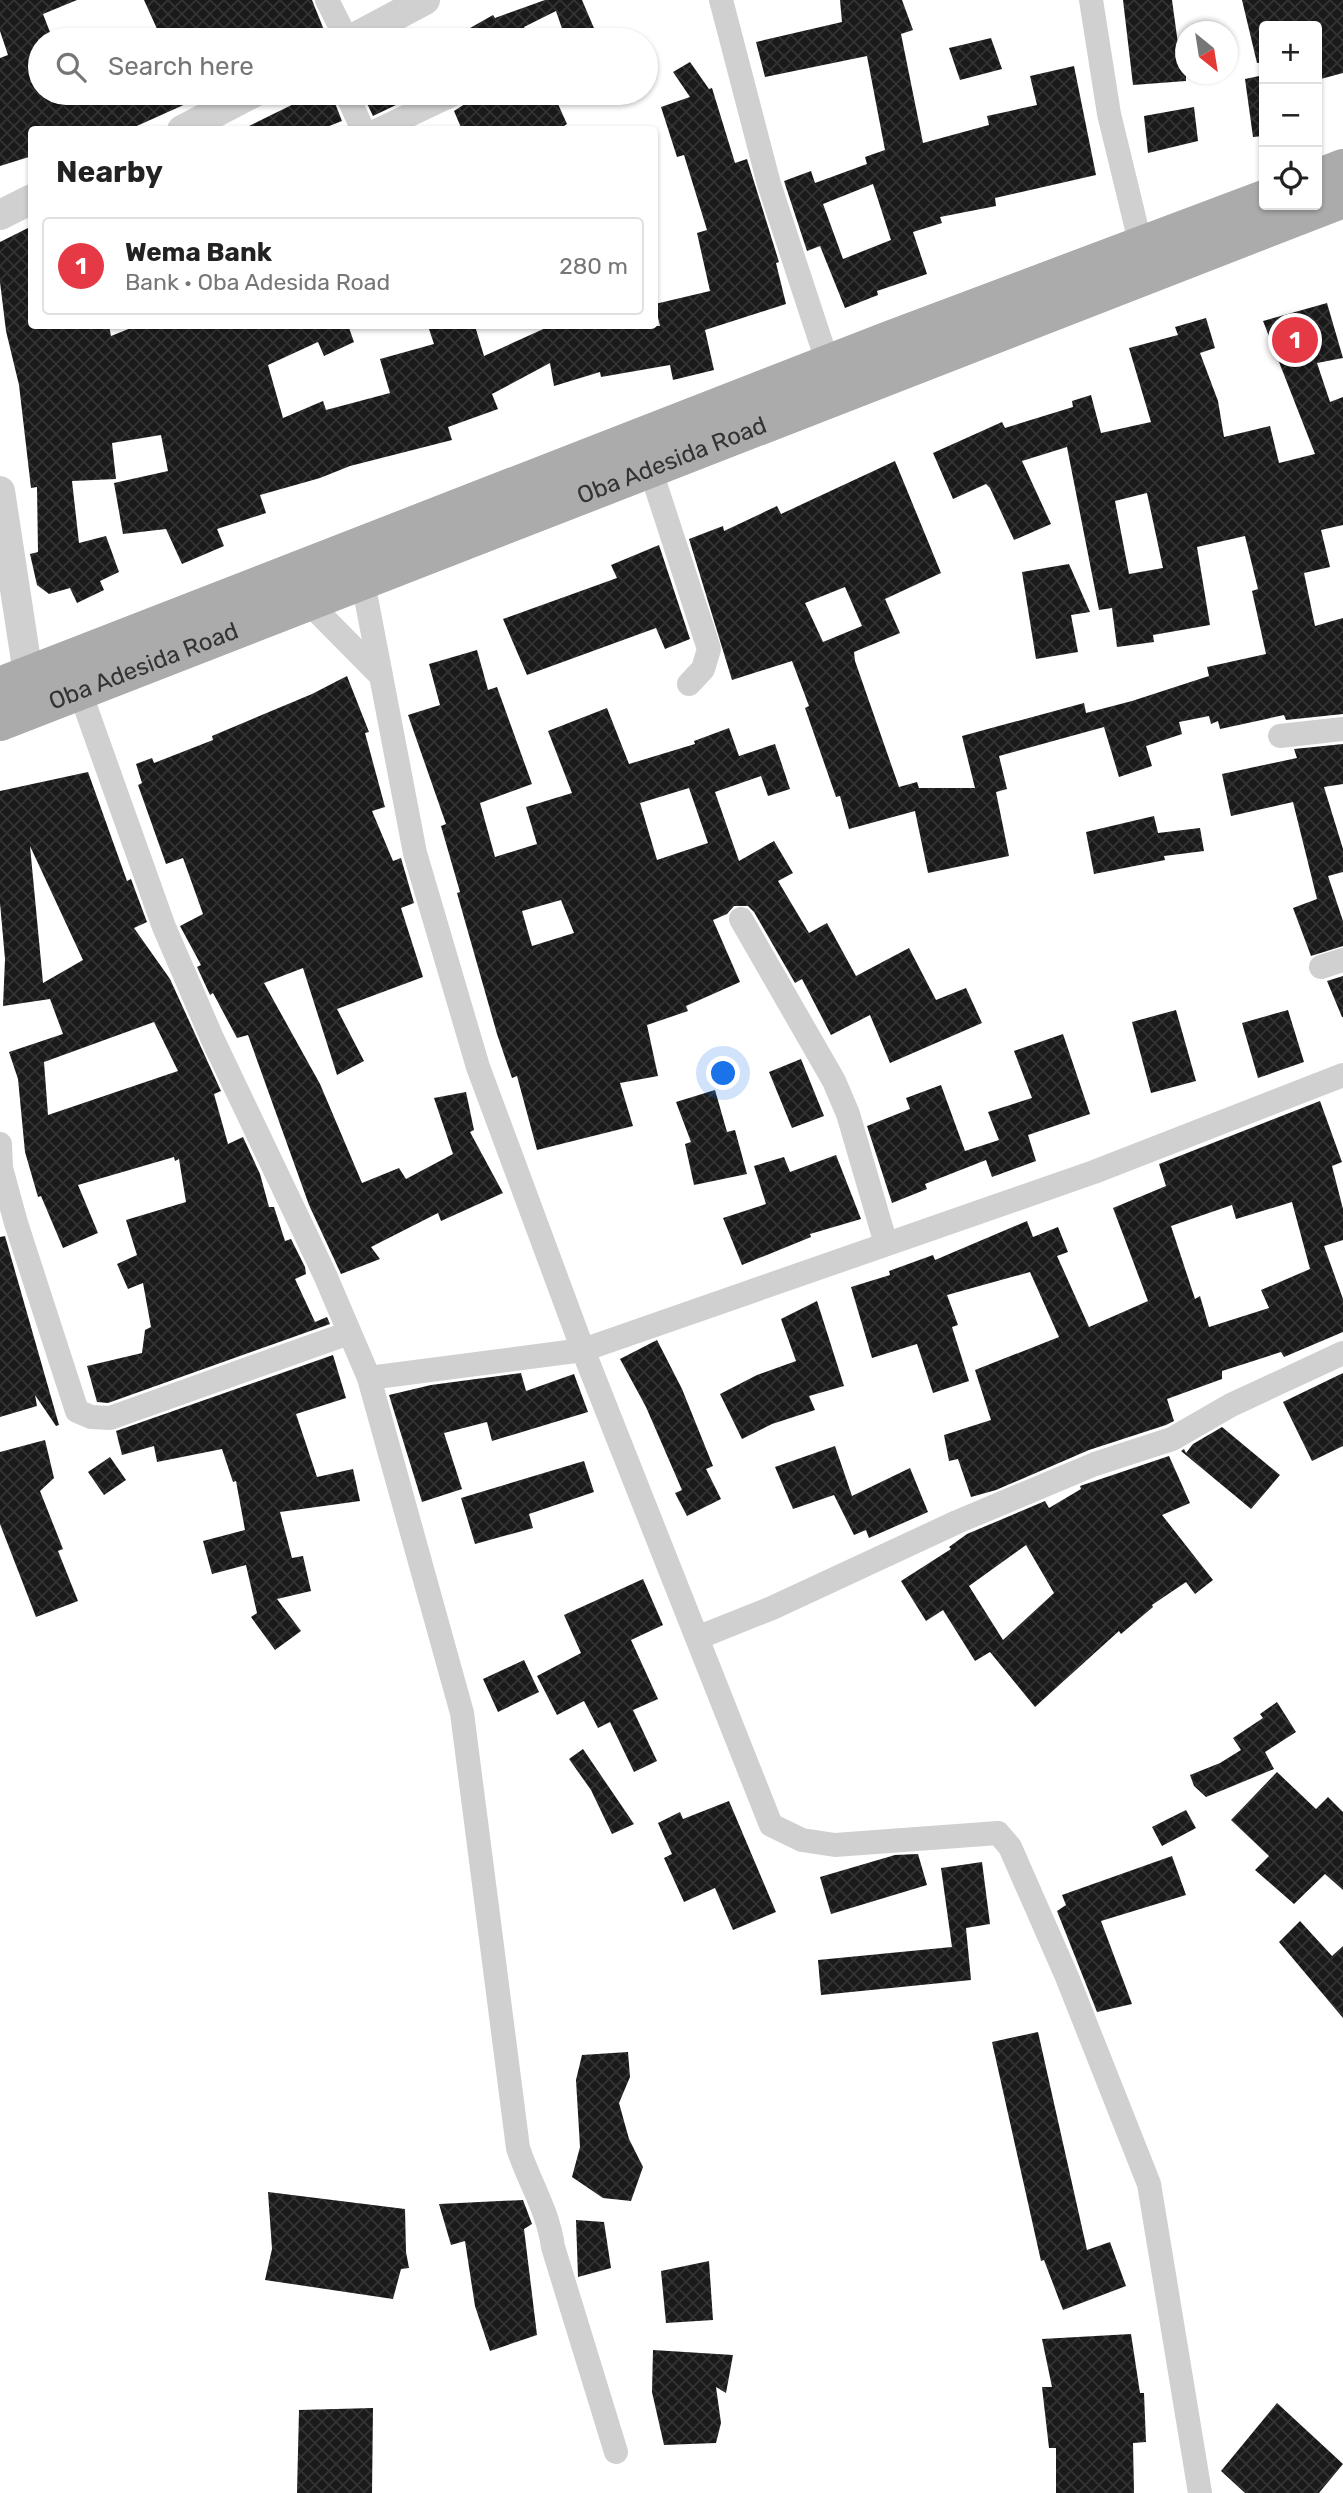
<!DOCTYPE html>
<html lang="en">
<head>
<meta charset="utf-8">
<style>
  :root { --surface:#fff; --page:#f6f6f6; --text:#222; --muted:#767676; --line:#e0e0e0; --accent:#e63946 }
  body { margin:0; font-family:Rubik,sans-serif; background:var(--page); color:var(--text) }
  .controls { position:absolute; right:21px; top:21px; display:grid; overflow:hidden; border-radius:7px; box-shadow:0 2px 5px #0004 }
  .controls button { width:63px; height:63px; display:grid; place-items:center; padding:0; border:0; border-bottom:2px solid var(--line); background:var(--surface); color:var(--text); font:35px sans-serif }
  .compass { position:absolute; left:1175px; top:21px; width:63px; height:63px; border-radius:50%; background:var(--surface); box-shadow:0 2px 5px #0004; rotate:150deg }
  .you { position:absolute; left:724px; top:1074px; width:24px; height:24px; margin:-18px; border:5px solid #fff; border-radius:50%; background:#1a73e8; box-shadow:0 0 0 10px #1a73e833 }
  .badge { display:grid; place-items:center; width:46px; height:46px; border-radius:50%; background:var(--accent); color:#fff; font-size:23px; font-weight:700 }
  .pin { position:absolute; translate:-50% -50%; border:4px solid #fff; box-shadow:0 2px 7px #0006 }
  .list { margin:0; padding:0; list-style:none }
  h2 { display:flex; justify-content:space-between; align-items:center; height:91px; margin:0; padding:0 28px; font-size:30px }
  h2 small { font-size:23px; font-weight:400; color:var(--muted) }
  .list li { display:grid; grid-template-columns:46px 1fr auto; gap:21px; align-items:center; box-sizing:border-box; height:98px; margin:0 14px 14px; padding:0 14px; border:2px solid var(--line); border-radius:7px }
  .list b { display:block; font-size:26px; white-space:nowrap }
  .list p { margin:0; font-size:23px; white-space:nowrap; color:var(--muted) }
  .list em { font-size:23px; font-style:normal; color:var(--muted) }
  .icon { flex:none; width:38px; height:38px; fill:none; stroke:currentColor; stroke-width:2; stroke-linecap:round; stroke-linejoin:round }
  .map { position:relative; flex:none; width:1343px; height:2493px; overflow:hidden }
  .search { position:absolute; background:var(--surface); box-shadow:0 2px 5px #0004; left:28px; top:28px; width:630px; height:77px; display:flex; align-items:center; gap:18px; box-sizing:border-box; padding:0 24px; border-radius:38px; color:var(--muted); font-size:26px }
  .panel { position:absolute; background:var(--surface); box-shadow:0 2px 5px #0004; left:28px; top:126px; width:630px; height:203px; border-radius:7px }
  .map>svg:first-child { display:block }
  .building { fill:url(#building-cross-hatch); fill-rule:evenodd }
  .lines { fill:none; stroke-linecap:round; stroke-linejoin:round }
  .minor { stroke:#d0d0d0; stroke-width:24 }
  .tertiary { stroke:#d0d0d0; stroke-width:30 }
  .primary { stroke:#ababab; stroke-width:38 }
  .labels { text-anchor:middle; dominant-baseline:central; stroke-width:7; stroke-linejoin:round; paint-order:stroke }
  .street-label { font-size:24px; fill:#333; stroke:#fff }
</style>
</head>
<body>
<div class="map">
<svg width="1343" height="2493" viewBox="0 0 1343 2493">
  <defs>
    <pattern id="building-cross-hatch" width="8" height="8" patternUnits="userSpaceOnUse" patternTransform="scale(1.75)"><rect width="8" height="8" fill="#1a1a1a"/><path d="M0 0l8 8M0 8l8-8" fill="none" stroke="#333"/></pattern>
  </defs>
  <rect width="100%" height="100%" fill="#fff"/>
  <!-- building -->
  <path class="building" d="M0 0H77L43 14 53 40H40V93H77L82 104 103 93H210L128 130H32V156L0 166V58L8 55 0 31Z
    M144 0H312L328 40H162Z
    M545 0H582L599 40H566L556 11 524 27 529 40H449L493 15 495 18Z
    M840 0H902L913 30 901 34 923 143 989 125 987 116 1037 105 1030 76 1074 66 1096 175 995 198 996 206 940 217 942 223 913 232 927 274 877 291 878 295 845 308 820 246 807 251 784 181 811 171 815 183 867 164 865 157 885 150 867 56 765 77 756 42 842 22ZM873 184 891 240 843 259 823 204Z
    M1123 0H1172L1178 44H1186V81L1133 85Z
    M1242 0H1343V73L1317 80V26H1264V62L1257 63Z
    M991 38 1002 69 960 80 949 48Z
    M690 62 709 89 712 88 735 163 747 159 779 262 776 263 786 304 705 330 714 370 673 380 670 365 601 377 600 372 554 386 550 363 492 394 498 409 448 427 452 440 350 466 320 478 260 495 266 513 217 529 224 546 182 564 166 529 123 534 114 483 168 471 161 435 112 443 116 479 72 481 79 543 106 536 119 572 100 581 104 590 77 603 70 588 49 594 37 585 30 554 38 552 37 487 31 488 19 385 6 331 0 282V242L32 226V326H109L111 336 136 326H354L349 328 354 342 324 356 318 342 268 365 283 418 323 401 326 410 390 393 380 359 434 344 428 326H475L484 356 550 326H660L655 304 710 291 697 233 707 230 684 155 677 157 661 107 690 97 673 72Z
    M1264 75V136L1253 137 1245 79Z
    M316 93H331L342 121 319 130H241Z
    M362 93H421L373 116Z
    M471 93H553L567 124 558 130H462L454 111 468 102Z
    M1194 107 1198 141 1148 153 1144 116Z
    M1327 303 1343 358 1317 363 1330 402 1343 397V525L1321 530 1330 567 1304 573 1315 626 1343 618V714L1286 720 1284 715 1220 729 1218 721 1211 724 1209 716 1179 722 1182 734 1146 746 1152 766 1119 777 1104 727 999 756 1007 789 996 792 1009 856 928 873 915 811 849 829 840 796 836 797 805 708 809 706 792 661 732 680 689 539 723 526 724 531 777 506 781 514 895 461 941 573 885 599 900 633 854 652 855 661 899 787 917 782 919 788H975L962 736 1084 703 1086 713 1132 701 1209 676 1207 667 1266 654 1252 591 1258 589 1245 536 1197 547 1210 625 1153 635 1154 642 1117 647 1112 608 1099 610 1067 447 1022 461 1051 524 1014 540 990 488 986 484 953 499 933 453 1002 422 1005 428 1073 407 1072 401 1091 395 1101 433 1151 422 1129 348 1178 335 1175 327 1206 318 1215 348 1200 353 1218 401 1224 437 1270 426 1279 463 1315 454 1263 321ZM1147 493 1163 568 1129 574 1115 501ZM845 587 862 626 823 642 805 603Z
    M659 545 690 639 665 649 656 628 527 675 503 619 617 578 611 565Z
    M1069 564 1090 612 1071 615 1078 652 1036 659 1022 572Z
    M477 650 488 690 497 687 532 784 480 803 495 857 537 844 526 807 572 793 548 731 607 708 629 764 695 744 694 741 729 728 739 756 775 744 790 789 768 796 761 776 715 792 739 861 774 841 793 873 778 881 809 933 827 923 856 976 909 948 936 1000 966 988 982 1023 890 1063 870 1015 831 1035 802 979 795 983 754 912 748 906H734L727 914 713 920 740 982 686 1006 688 1011 647 1025 658 1076 620 1083 633 1126 537 1150 517 1076 512 1078 497 1034 457 893 460 892 441 826 446 824 408 715 440 705 429 664ZM689 788 708 843 657 860 640 803ZM561 900 574 933 532 946 522 911Z
    M347 676 369 732 365 733 385 807 372 811 393 861 401 858 414 903 401 908 423 977 337 1009 364 1061 337 1075 303 968 264 983 320 1084 362 1183 399 1168 406 1179 453 1154 434 1098 466 1092 474 1130 470 1132 503 1193 441 1221 438 1213 371 1247 380 1259 341 1274 309 1205 248 1035 237 1038 213 993 210 995 197 967 201 965 180 926 203 914 183 858 166 864 138 785 142 783 136 764 152 758 154 763 213 740 212 736 312 694Z
    M1343 744V784L1324 787 1343 849V872L1328 876 1343 921V946L1311 956 1293 908 1317 899 1293 802 1231 816 1222 774 1297 758 1294 749Z
    M88 772 127 881 131 879 147 922 134 928 170 979 221 1091 214 1094 228 1144 243 1137 260 1174 269 1207H274L285 1241 291 1239 305 1267 306 1274 295 1279 315 1322 327 1317 330 1324 108 1403 97 1402 87 1366 142 1353 145 1330 151 1327 143 1283 128 1289 117 1264 137 1255 126 1220 186 1202 179 1159 175 1161 174 1157 78 1185 98 1233 63 1248 41 1196 38 1197 25 1152 18 1079 9 1052 63 1034 50 999 3 1006 5 959 0 903V791ZM30 846 83 960 43 983ZM154 1022 178 1071 48 1115 44 1062Z
    M1154 816 1158 833 1200 828 1204 851 1164 856 1165 860 1094 874 1086 832Z
    M1343 976V1017H1342L1327 981Z
    M1176 1010 1196 1081 1151 1093 1132 1022Z
    M1288 1010 1304 1062 1258 1078 1242 1023Z
    M1063 1034 1090 1114 1028 1135 1036 1161 992 1177 986 1160 925 1184 927 1189 892 1203 867 1126 910 1109 906 1098 941 1085 965 1151 999 1140 988 1112 1032 1098 1014 1051Z
    M801 1059 824 1116 792 1128 769 1072Z
    M715 1090 727 1132 735 1130 747 1174 694 1185 685 1144 691 1142 676 1102Z
    M1320 1101 1342 1162 1332 1166 1343 1209V1240L1324 1246 1343 1299V1332L1284 1357 1281 1352 1222 1371V1379L1167 1399 1174 1421 1166 1425 1089 1450 996 1490 971 1497 958 1459 949 1461 944 1435 991 1420 975 1370 1059 1337 1030 1272 947 1295 958 1325 952 1327 969 1381 933 1393 917 1344 872 1358 851 1287 890 1275 889 1271 933 1255 935 1260 1027 1221 1033 1237 1058 1227 1068 1252 1057 1256 1089 1327 1148 1301 1113 1208 1166 1186 1159 1164ZM1292 1202 1310 1269 1261 1290 1269 1308 1209 1327 1200 1296 1195 1299 1171 1226 1232 1205 1236 1219Z
    M836 1155 861 1219 810 1234 811 1237 742 1265 723 1218 766 1204 754 1166 784 1157 790 1172Z
    M5 1236 59 1425 56 1426 35 1395 37 1406 0 1417V1237Z
    M817 1301 844 1386 809 1396 815 1410 772 1424 742 1439 720 1394 757 1375 796 1361 781 1319Z
    M657 1340 682 1389 713 1466 706 1469 721 1499 687 1516 675 1493 682 1490 646 1407 620 1359Z
    M333 1355 346 1398 296 1414 317 1477 353 1469 360 1501 280 1512 292 1558 303 1556 311 1591 277 1599 301 1631 275 1650 251 1617 257 1613 246 1565 212 1574 203 1541 245 1530 236 1481 233 1482 222 1449 157 1462 154 1446 122 1455 116 1431Z
    M521 1373 526 1391 574 1374 588 1412 492 1441 487 1422 444 1433 462 1489 422 1502 389 1395 431 1385Z
    M1343 1373V1446L1312 1461 1283 1402Z
    M1222 1427 1280 1475 1251 1509 1181 1451 1184 1449 1186 1453 1193 1444Z
    M45 1440 54 1478 40 1491 63 1549 58 1551 78 1601 36 1617 0 1524V1452Z
    M835 1446 852 1496 910 1468 928 1512 869 1538 866 1530 854 1535 834 1495 793 1509 775 1467Z
    M1169 1456 1190 1503 1162 1515 1213 1580 1195 1594 1186 1582 1152 1605 1153 1607 1121 1634 1119 1631 1035 1707 990 1652 975 1661 943 1610 926 1621 901 1581 951 1549 949 1547 967 1534 1045 1501 1049 1508 1081 1489 1080 1486ZM1026 1545 1054 1593 1003 1640 969 1586Z
    M110 1457 126 1480 104 1495 88 1472Z
    M584 1461 594 1492 529 1514 533 1528 475 1544 461 1498Z
    M643 1579 663 1625 631 1640 658 1699 633 1710 657 1761 634 1772 610 1722 598 1728 584 1701 557 1715 537 1676 581 1653 564 1615Z
    M524 1660 539 1692 498 1712 483 1679Z
    M1277 1702 1296 1732 1265 1752 1274 1769 1206 1797 1194 1786 1190 1775 1220 1763 1241 1750 1233 1738 1263 1718 1260 1714Z
    M583 1749 634 1824 612 1834 591 1790 569 1759Z
    M1277 1772 1316 1809 1328 1797 1343 1812V1890L1325 1874 1294 1904 1255 1870 1269 1856 1231 1820Z
    M729 1801 776 1912 733 1930 715 1888 684 1902 664 1858 672 1854 658 1823 680 1812 683 1819Z
    M1186 1810 1196 1828 1162 1846 1152 1827Z
    M918 1854 927 1885 831 1914 820 1877 895 1855Z
    M1172 1856 1186 1895 1101 1921 1132 2004 1097 2012 1057 1911 1066 1905 1062 1895Z
    M982 1862 990 1924 966 1928 971 1980 821 1995 818 1960 952 1947 941 1868Z
    M1300 1921 1332 1956 1343 1946V2018L1279 1942Z
    M1038 2032 1087 2250 1110 2242 1126 2286 1063 2310 1044 2260 1041 2261 992 2042Z
    M628 2052 630 2077 619 2103 629 2139 643 2167 631 2201 603 2198 572 2177 580 2147 576 2080 582 2055Z
    M268 2192 405 2209 406 2252 409 2268 401 2269 393 2299 265 2280 272 2249Z
    M523 2200 532 2224 524 2229 537 2335 490 2351 475 2306 465 2241 451 2245 439 2204Z
    M576 2220 604 2222 611 2268 578 2277Z
    M709 2261 713 2320 666 2323 661 2271Z
    M1131 2334 1140 2393H1144L1146 2442 1133 2443 1134 2493H1056V2448H1049L1042 2387H1052L1042 2339Z
    M653 2350 733 2355 726 2393 716 2387 721 2423 716 2443 664 2445 652 2392Z
    M1277 2403 1343 2464 1319 2493H1245L1221 2471Z
    M373 2408 372 2493H297L299 2410Z"/>
  <g class="lines">
    <!-- minor -->
    <path class="minor" d="M327 0 347 40
      M721 0 769 184 828 364
      M1091 0 1109 114 1141 246
      M346 93 363 130
      M378 130 456 93
      M646 456 709 649 703 669 689 684
      M363 582 415 853 478 1067 583 1350 771 1825 802 1840 835 1845 998 1833 1010 1847 1067 1977 1149 2184 1200 2493
      M307 601 381 676
      M79 689 164 927 212 1038 325 1275 369 1378 583 1350 1094 1172 1343 1075
      M1280 736 1343 729
      M741 919 834 1081 848 1114 886 1244
      M1321 967 1343 960
      M0 1144 1 1168 16 1223 77 1411 91 1417 110 1418 349 1333
      M369 1378 462 1713 518 2148C529 2182 548 2210 553 2247L616 2452
      M697 1638 772 1608 957 1522 1095 1464 1172 1439 1231 1405 1343 1353"/>
    <!-- tertiary -->
    <path class="tertiary" d="M350 40 425 0
      M182 130 253 93
      M0 215 32 199
      M0 491 28 674"/>
    <!-- primary -->
    <g class="primary">
      <path d="M1317 178 1343 168"/>
      <path d="M0 686 889 340 1264 199"/>
      <path id="s1" d="M0 722 1343 199"/>
    </g>
  </g>
  <g class="labels">
    <!-- street labels -->
    <g class="street-label">
      <text stroke="none"><textPath href="#s1" startOffset="721">Oba Adesida Road</textPath></text>
      <text stroke="none"><textPath href="#s1" startOffset="154">Oba Adesida Road</textPath></text>
    </g>
  </g>
</svg>
<div class="controls">
<button>+</button>
<button>−</button>
<button><svg class="icon" aria-label="locate" viewBox="0 0 24 24"><circle cx="12" cy="12" r="6"/><path d="M12 2v4M12 18v4M2 12h4M18 12h4"/></svg></button>
</div>
<svg class="compass" viewBox="-18 -18 36 36"><path d="M0-13l5 13h-10z" fill="#e53935"/><path d="M0 13l5-13h-10z" fill="#767676"/></svg>
<div class="you"></div>
<div class="pin badge" style="left:1295px;top:340px">1</div>
<div class="search"><svg class="icon" aria-label="search" viewBox="0 0 24 24"><circle cx="10" cy="10" r="6"/><path d="M15 15l6 6"/></svg>Search here</div>
<section class="panel">
<h2>Nearby<small></small></h2>
<ul class="list">
<li><span class="badge">1</span><div><b>Wema Bank</b><p>Bank · Oba Adesida Road</p></div><em>280 m</em></li>
</ul>
</section>
</div>
</body>
</html>
